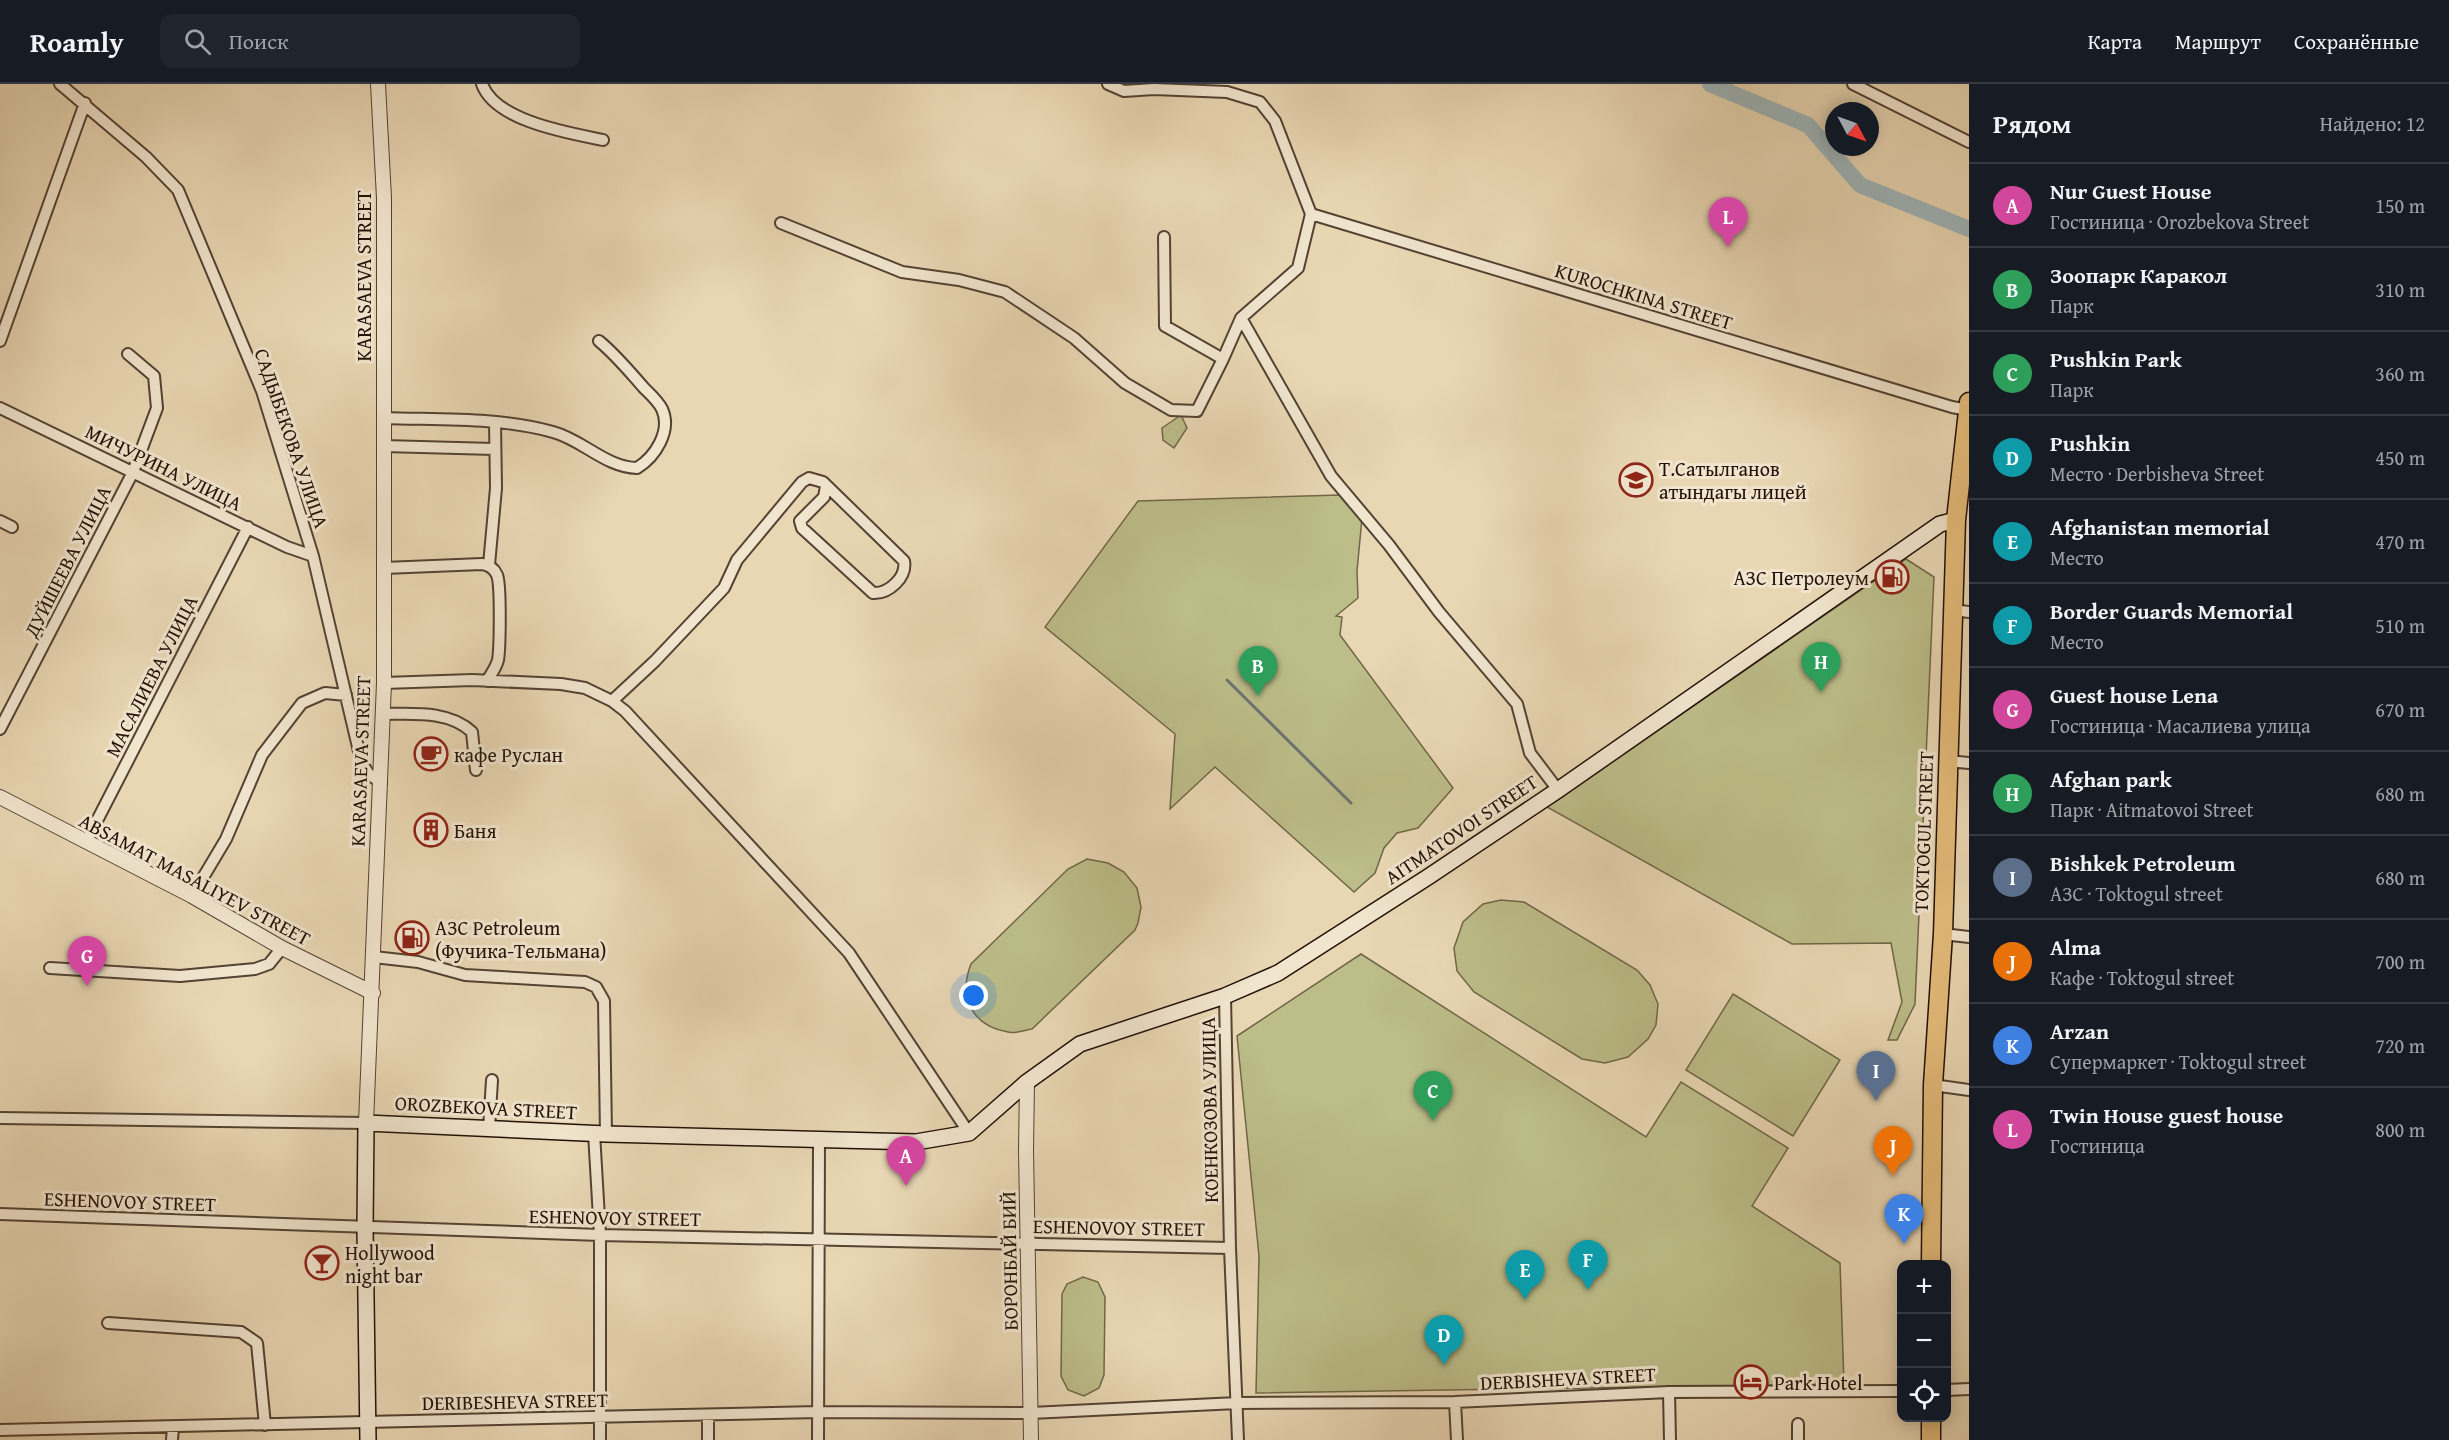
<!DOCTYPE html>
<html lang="ru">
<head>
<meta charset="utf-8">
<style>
  :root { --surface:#171b24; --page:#20242c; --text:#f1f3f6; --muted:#9ea1a6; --line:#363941; --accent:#d93025 }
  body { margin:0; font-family:"Gentium Book Plus",serif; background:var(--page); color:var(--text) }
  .controls { position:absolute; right:18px; bottom:18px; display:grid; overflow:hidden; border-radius:12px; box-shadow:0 3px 15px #0003 }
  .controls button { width:54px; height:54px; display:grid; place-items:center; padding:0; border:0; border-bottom:2px solid var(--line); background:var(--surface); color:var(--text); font:30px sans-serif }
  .compass { position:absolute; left:1825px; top:18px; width:54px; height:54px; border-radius:50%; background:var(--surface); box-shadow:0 3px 15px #0003; rotate:131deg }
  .you { position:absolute; left:974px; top:912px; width:21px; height:21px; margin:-15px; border:4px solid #fff; border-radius:50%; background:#1a73e8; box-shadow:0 0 0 9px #1a73e833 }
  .badge { display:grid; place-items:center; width:39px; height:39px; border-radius:50%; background:var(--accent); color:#fff; font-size:20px; font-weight:700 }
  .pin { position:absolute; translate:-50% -50px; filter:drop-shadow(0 2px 3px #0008) }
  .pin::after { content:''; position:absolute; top:32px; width:21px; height:18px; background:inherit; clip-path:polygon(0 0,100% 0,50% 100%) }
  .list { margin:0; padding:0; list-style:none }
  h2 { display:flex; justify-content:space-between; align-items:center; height:78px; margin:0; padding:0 24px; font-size:26px }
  h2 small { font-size:20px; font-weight:400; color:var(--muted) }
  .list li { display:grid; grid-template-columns:39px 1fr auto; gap:18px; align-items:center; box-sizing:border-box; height:84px; padding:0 24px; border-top:2px solid var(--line) }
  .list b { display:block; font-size:22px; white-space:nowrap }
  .list p { margin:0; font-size:20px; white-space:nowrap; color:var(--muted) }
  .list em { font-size:20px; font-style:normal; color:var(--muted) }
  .icon { flex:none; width:33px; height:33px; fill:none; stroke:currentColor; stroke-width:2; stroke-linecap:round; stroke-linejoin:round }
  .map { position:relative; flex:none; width:1969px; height:1356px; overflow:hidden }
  header { display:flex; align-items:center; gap:36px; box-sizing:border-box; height:84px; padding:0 30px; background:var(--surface); border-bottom:2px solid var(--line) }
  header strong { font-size:28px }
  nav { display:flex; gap:33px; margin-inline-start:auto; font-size:21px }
  .search { width:420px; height:54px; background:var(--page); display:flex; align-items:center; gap:15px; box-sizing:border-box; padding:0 21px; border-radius:12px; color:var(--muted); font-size:22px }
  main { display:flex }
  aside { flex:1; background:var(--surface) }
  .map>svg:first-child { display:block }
  .green { fill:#bcbd89; stroke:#706748; stroke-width:1.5 }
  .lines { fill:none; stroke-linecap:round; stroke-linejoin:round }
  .stream { stroke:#6d7473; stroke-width:3 }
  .river { stroke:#9fb6ba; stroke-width:16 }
  .minor-casing { stroke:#544233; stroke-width:14 }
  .tertiary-casing { stroke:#544233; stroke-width:16 }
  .secondary-casing { stroke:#231108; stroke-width:18 }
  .trunk-casing { stroke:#231108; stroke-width:21 }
  .minor { stroke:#f1e5ce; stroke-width:10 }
  .tertiary { stroke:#f1e5ce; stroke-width:14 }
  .secondary { stroke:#f1e5ce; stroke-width:15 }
  .trunk { stroke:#e4bc7a; stroke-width:18 }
  .labels { text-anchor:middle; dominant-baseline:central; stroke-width:6; stroke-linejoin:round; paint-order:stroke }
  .street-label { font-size:20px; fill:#231108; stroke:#f1e5ce }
  .poi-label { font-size:20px; fill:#231108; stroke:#f1e5ce; text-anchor:start }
</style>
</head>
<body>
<header>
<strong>Roamly</strong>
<div class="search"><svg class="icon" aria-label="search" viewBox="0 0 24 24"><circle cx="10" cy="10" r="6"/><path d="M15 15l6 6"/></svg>Поиск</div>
<nav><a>Карта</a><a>Маршрут</a><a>Сохранённые</a></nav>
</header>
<main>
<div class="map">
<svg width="1969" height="1356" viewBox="0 0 1969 1356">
  <rect width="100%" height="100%" fill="#e9d7b4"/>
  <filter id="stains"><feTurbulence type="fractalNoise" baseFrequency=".00333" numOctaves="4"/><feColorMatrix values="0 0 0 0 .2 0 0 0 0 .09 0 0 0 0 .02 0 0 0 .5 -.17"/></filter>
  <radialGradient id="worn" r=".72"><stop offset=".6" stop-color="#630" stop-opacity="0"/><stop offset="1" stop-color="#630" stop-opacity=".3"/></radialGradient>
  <!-- green -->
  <path class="green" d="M1181 331 1187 344 1174 364 1163 356 1162 344Z
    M1340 411 1362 434 1357 487 1358 514 1336 532 1342 533 1340 551 1453 704 1418 744 1397 749 1384 764 1375 789 1354 808 1215 683 1170 725 1175 650 1045 543 1138 417Z
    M1906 475 1934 493 1915 920 1897 956H1888L1902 918 1891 859 1792 860 1547 723Z
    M1087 775 1108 779 1124 788 1137 804 1141 823 1138 839 1135 846 1032 945C1025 946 1015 950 1008 948 972 942 958 913 971 880L1068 785Z
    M1501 816 1524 818 1637 886 1650 901 1658 920 1656 941 1648 955 1628 973 1605 979 1582 975 1474 908 1457 887 1454 864 1463 838 1483 820Z
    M1361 870 1646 1053 1681 998 1788 1064 1752 1122 1840 1179 1844 1300 1256 1309 1259 1172 1237 952Z
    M1733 910 1840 976 1793 1052 1686 986Z
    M1083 1193 1098 1198 1105 1213 1104 1291 1099 1304 1084 1312 1068 1306 1061 1292 1062 1210 1067 1200Z"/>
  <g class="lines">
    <!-- stream -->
    <path class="stream" d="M1227 596 1351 719"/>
    <!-- river -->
    <path class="river" d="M1710 0 1808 41 1860 101 1969 145"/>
    <!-- minor casing -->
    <g class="minor-casing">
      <path id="minor" d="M60 0 146 73 178 106 262 307 313 472 362 680 369 690 381 699
        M482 0C495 37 569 49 603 56
        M1108 0 1124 7 1154 5 1227 8 1260 18 1275 37 1311 130
        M1853 0 1969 58
        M1311 130 1952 323 1968 326
        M781 139 902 188 959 196 1005 208 1074 254 1125 299 1171 326 1197 327 1223 275
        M1164 153 1165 242 1223 275 1241 234 1298 184 1311 130
        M1241 234 1331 392 1389 461 1439 528 1517 620 1530 669 1558 706
        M0 257 85 19
        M0 324 287 463 313 472
        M384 334C440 336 499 333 553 348 583 356 605 383 637 384 655 373 672 347 662 325 658 317 650 310 644 304 629 287 616 271 599 257
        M384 362 494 365
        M0 437 12 443
        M489 481 496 404 495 338
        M384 484 482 480C489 481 494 484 497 491 501 500 500 564 498 576 496 584 491 590 487 597
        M1953 526 1969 528
        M384 599 472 596 561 600 585 604 612 617 625 627 849 869 969 1049
        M612 617 655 577 724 504 737 476 802 398 809 394 823 398 904 477C907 493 889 510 873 509L802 444 800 437 824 413 826 402
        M383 630C412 630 449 626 472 648L476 686
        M0 645 133 388 157 324 154 292 128 270
        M1948 677 1969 679
        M86 758 248 443
        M192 812 226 755 262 671 302 619 325 609 346 611
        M1943 850 1969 853
        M374 873 418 878 465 891 585 898 596 903 604 917 606 1050
        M50 884 180 892 255 885 269 880 282 864
        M1225 912 1230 1164 1238 1356
        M1933 1001 1969 1006
        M0 1034 366 1039
        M489 1045 492 996
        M594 1049 600 1151V1356
        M0 1130 600 1151 1230 1164
        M108 1239 241 1248 257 1259 265 1341
        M1946 1306 1969 1305
        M1669 1308 1670 1356
        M1455 1318 1457 1356
        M708 1331V1356
        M1798 1340V1356
        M0 1346 818 1328 1031 1329 1237 1319 1455 1318 1669 1308 1902 1307
        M172 1356 173 1343
        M818 1356 819 1054"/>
    </g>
    <!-- tertiary casing -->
    <g class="tertiary-casing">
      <path id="tertiary" d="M0 713 192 812 282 864 373 909
        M1027 998 1026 1066 1031 1356
        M366 1039 384 599V114L378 0"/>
    </g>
    <!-- secondary casing -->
    <g class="secondary-casing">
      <path id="secondary" d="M368 1356 365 1144 366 1039 606 1050 916 1058 969 1049 1027 998 1080 960 1225 912 1278 889 1428 793 1558 706 1940 440 1956 436"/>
    </g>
    <!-- trunk casing -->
    <g class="trunk-casing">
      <path id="trunk" d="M1931 1180 1933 1001 1943 850 1956 436 1969 318
        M1931 1334V1356"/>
    </g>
    <!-- minor -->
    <use href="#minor" class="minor"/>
    <!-- tertiary -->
    <use href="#tertiary" class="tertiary"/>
    <!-- secondary -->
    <use href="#secondary" class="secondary"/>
    <!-- trunk -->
    <use href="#trunk" class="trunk"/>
  </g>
  <!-- icons -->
  <defs>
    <g id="school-ring" transform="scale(1.725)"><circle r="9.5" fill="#f1e5ce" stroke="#8f2418" stroke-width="1.5"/><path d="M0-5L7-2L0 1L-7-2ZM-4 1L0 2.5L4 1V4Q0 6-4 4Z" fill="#8f2418"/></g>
    <g id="fuel-ring" transform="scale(1.725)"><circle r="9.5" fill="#f1e5ce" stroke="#8f2418" stroke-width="1.5"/><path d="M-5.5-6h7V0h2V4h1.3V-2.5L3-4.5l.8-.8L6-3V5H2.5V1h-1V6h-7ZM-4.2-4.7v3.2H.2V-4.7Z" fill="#8f2418"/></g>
    <g id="cafe-ring" transform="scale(1.725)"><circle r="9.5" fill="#f1e5ce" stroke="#8f2418" stroke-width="1.5"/><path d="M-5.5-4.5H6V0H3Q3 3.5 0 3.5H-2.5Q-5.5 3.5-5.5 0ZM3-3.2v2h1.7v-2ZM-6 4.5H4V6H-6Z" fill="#8f2418"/></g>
    <g id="building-ring" transform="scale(1.725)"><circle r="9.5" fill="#f1e5ce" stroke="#8f2418" stroke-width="1.5"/><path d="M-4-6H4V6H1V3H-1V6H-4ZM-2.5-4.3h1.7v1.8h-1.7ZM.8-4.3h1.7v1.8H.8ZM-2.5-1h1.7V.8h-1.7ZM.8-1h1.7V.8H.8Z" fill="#8f2418"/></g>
    <g id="bar-ring" transform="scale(1.725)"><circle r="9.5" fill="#f1e5ce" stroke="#8f2418" stroke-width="1.5"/><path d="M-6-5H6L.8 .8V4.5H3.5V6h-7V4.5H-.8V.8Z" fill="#8f2418"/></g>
    <g id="hotel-ring" transform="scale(1.725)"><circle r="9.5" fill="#f1e5ce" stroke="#8f2418" stroke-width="1.5"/><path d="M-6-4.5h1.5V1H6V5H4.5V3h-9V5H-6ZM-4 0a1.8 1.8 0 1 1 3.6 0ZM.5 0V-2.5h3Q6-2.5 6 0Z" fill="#8f2418"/></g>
  </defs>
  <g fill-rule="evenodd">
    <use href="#school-ring" x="1636" y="396"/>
    <use href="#fuel-ring" x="1892" y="493"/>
    <use href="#cafe-ring" x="431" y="670"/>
    <use href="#building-ring" x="431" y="746"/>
    <use href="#fuel-ring" x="412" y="854"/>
    <use href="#bar-ring" x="322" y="1179"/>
    <use href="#hotel-ring" x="1751" y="1298"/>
  </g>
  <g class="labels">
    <!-- street labels -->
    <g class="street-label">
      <text transform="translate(363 192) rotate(-90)">KARASAEVA STREET</text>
      <text transform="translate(1644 212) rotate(17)">KUROCHKINA STREET</text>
      <text transform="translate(292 354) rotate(71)">САДЫБЕКОВА УЛИЦА</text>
      <text transform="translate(164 383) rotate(26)">МИЧУРИНА УЛИЦА</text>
      <text transform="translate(67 477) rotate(-63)">ДУЙШЕЕВА УЛИЦА</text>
      <text transform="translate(151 592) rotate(-63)">МАСАЛИЕВА УЛИЦА</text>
      <text transform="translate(360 677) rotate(-88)">KARASAEVA STREET</text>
      <text transform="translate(1461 745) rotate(-34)">AITMATOVOI STREET</text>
      <text transform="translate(1923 748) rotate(-88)">TOKTOGUL STREET</text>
      <text transform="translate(195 795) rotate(28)">ABSAMAT MASALIYEV STREET</text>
      <text transform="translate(486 1023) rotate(3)">OROZBEKOVA STREET</text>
      <text transform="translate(1209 1026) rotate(-91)">КОЕНКОЗОВА УЛИЦА</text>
      <text transform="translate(130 1117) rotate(2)">ESHENOVOY STREET</text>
      <text transform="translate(615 1133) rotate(1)">ESHENOVOY STREET</text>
      <text transform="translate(1119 1143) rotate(1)">ESHENOVOY STREET</text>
      <text transform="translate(1009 1177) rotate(-91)">БОРОНБАЙ БИЙ</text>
      <text transform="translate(1568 1294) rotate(-3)">DERBISHEVA STREET</text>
      <text transform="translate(515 1317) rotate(-1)">DERIBESHEVA STREET</text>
    </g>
    <!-- poi labels -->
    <g class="poi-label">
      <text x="1659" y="384">Т.Сатылганов<tspan x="1659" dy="23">атындагы лицей</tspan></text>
      <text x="1869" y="493" text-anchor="end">АЗС Петролеум</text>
      <text x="454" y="670">кафе Руслан</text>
      <text x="454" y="746">Баня</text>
      <text x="435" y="843">АЗС Petroleum<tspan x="435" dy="23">(Фучика-Тельмана)</tspan></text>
      <text x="345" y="1168">Hollywood<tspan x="345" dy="23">night bar</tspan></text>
      <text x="1774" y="1298">Park Hotel</text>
    </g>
  </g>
  <rect width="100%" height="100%" filter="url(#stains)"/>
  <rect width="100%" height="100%" fill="url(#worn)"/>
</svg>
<div class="controls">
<button>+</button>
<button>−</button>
<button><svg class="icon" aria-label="locate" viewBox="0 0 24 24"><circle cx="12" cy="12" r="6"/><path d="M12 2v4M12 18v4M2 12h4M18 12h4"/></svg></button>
</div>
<svg class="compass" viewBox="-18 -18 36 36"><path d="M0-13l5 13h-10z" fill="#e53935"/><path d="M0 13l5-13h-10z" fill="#9ea1a6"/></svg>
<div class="you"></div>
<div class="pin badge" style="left:906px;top:1102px;background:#d1479c">A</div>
<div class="pin badge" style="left:1258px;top:612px;background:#2e9e5b">B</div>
<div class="pin badge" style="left:1433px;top:1037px;background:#2e9e5b">C</div>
<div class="pin badge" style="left:1444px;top:1281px;background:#0f9aa8">D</div>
<div class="pin badge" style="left:1525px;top:1216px;background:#0f9aa8">E</div>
<div class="pin badge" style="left:1588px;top:1206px;background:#0f9aa8">F</div>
<div class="pin badge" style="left:87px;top:902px;background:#d1479c">G</div>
<div class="pin badge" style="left:1821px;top:608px;background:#2e9e5b">H</div>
<div class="pin badge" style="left:1876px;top:1017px;background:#5c6f8a">I</div>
<div class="pin badge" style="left:1893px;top:1092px;background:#e8710a">J</div>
<div class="pin badge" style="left:1904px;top:1160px;background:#3f7fe0">K</div>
<div class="pin badge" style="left:1728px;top:163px;background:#d1479c">L</div>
</div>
<aside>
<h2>Рядом<small>Найдено: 12</small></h2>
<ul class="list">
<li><span class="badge" style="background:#d1479c">A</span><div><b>Nur Guest House</b><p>Гостиница · Orozbekova Street</p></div><em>150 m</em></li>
<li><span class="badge" style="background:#2e9e5b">B</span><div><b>Зоопарк Каракол</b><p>Парк</p></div><em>310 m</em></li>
<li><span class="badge" style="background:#2e9e5b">C</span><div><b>Pushkin Park</b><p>Парк</p></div><em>360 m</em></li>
<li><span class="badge" style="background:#0f9aa8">D</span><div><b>Pushkin</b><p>Место · Derbisheva Street</p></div><em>450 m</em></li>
<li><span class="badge" style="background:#0f9aa8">E</span><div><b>Afghanistan memorial</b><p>Место</p></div><em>470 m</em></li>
<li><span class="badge" style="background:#0f9aa8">F</span><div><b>Border Guards Memorial</b><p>Место</p></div><em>510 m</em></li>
<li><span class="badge" style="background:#d1479c">G</span><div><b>Guest house Lena</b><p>Гостиница · Масалиева улица</p></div><em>670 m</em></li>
<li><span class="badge" style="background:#2e9e5b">H</span><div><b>Afghan park</b><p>Парк · Aitmatovoi Street</p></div><em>680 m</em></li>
<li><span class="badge" style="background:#5c6f8a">I</span><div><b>Bishkek Petroleum</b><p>АЗС · Toktogul street</p></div><em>680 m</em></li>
<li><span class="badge" style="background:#e8710a">J</span><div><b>Alma</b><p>Кафе · Toktogul street</p></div><em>700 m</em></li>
<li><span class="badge" style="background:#3f7fe0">K</span><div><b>Arzan</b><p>Супермаркет · Toktogul street</p></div><em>720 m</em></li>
<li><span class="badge" style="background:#d1479c">L</span><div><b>Twin House guest house</b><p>Гостиница</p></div><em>800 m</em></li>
</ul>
</aside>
</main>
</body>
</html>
